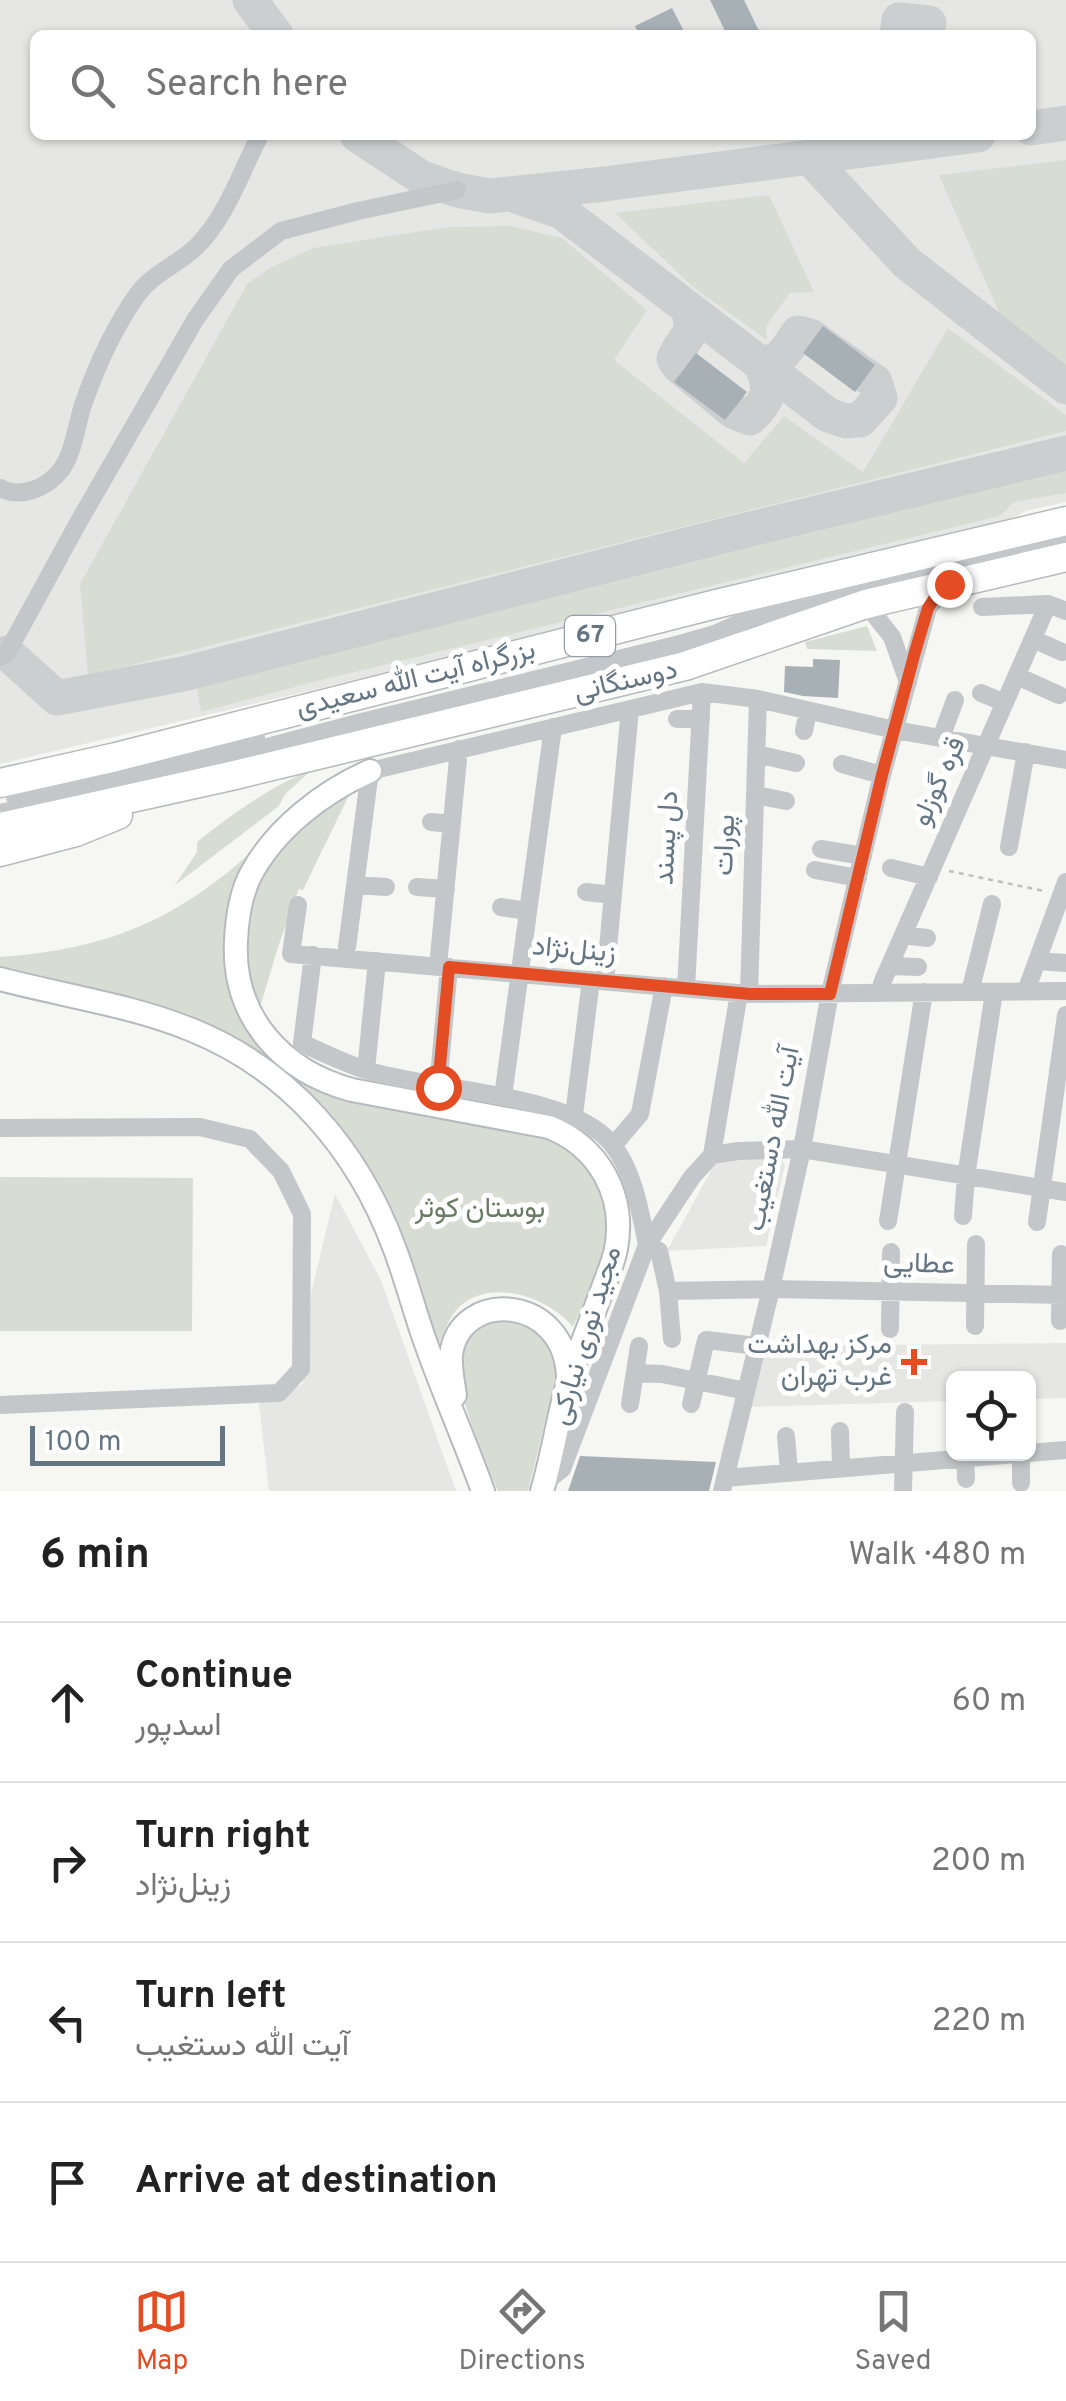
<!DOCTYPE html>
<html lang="en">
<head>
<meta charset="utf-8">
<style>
  :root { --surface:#fff; --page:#f6f6f6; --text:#222; --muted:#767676; --line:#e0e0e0; --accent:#e44c24 }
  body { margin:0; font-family:Overpass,Vazirmatn,sans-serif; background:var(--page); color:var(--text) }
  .controls { position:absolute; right:30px; bottom:30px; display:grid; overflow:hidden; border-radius:15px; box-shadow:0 2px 8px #0004 }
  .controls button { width:90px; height:90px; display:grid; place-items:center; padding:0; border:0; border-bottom:2px solid var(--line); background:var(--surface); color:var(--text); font:50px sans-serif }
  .scale { position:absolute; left:30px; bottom:25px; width:195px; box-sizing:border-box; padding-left:10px; border:5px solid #647683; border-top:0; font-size:28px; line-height:35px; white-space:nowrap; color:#647683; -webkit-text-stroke:8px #fff; paint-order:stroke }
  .stop { position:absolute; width:30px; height:30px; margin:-22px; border:8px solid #e44c24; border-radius:50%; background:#fff }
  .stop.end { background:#e44c24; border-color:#fff; box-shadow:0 2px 10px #0008 }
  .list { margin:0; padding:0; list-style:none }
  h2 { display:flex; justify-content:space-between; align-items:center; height:130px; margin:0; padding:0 40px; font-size:42px }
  h2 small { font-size:32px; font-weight:400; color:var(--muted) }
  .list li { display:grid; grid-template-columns:65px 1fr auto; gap:30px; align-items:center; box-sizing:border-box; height:160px; padding:0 40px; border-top:2px solid var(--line) }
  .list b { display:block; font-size:38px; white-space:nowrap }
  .list p { margin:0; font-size:32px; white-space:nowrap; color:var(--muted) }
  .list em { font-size:32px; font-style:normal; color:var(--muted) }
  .icon { flex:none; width:55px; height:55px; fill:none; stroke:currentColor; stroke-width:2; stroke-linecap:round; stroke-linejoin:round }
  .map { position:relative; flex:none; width:1066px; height:1491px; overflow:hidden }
  .search { position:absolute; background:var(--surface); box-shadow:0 2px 8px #0004; left:30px; right:30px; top:30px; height:110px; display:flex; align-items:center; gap:25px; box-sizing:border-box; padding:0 35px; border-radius:15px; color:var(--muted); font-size:38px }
  .sheet { height:770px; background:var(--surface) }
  nav { display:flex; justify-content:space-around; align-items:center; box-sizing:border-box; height:140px; border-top:2px solid var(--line); background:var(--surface); font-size:28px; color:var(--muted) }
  nav a { display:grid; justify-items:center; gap:5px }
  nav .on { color:var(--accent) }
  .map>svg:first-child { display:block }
  .built { fill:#e6e7e5; fill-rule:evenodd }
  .green { fill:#d7ddd3 }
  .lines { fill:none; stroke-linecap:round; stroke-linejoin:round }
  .taxiway { stroke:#cccfd0; stroke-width:35 }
  .building { fill:#a7b0b5 }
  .major-casing { stroke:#b6babe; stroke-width:26 }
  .highway-casing { stroke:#b6b9bc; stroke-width:31 }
  .path { stroke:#bdbfc1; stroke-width:2.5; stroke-dasharray:5 5; stroke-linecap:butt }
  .minor { stroke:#c3c7ca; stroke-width:18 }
  .major { stroke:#fff; stroke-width:22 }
  .highway { stroke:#fff; stroke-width:28 }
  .route { stroke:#e44c24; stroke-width:12 }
  .poi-dot { fill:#e44c24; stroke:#fff; stroke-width:4 }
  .labels { text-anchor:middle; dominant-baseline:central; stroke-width:10; stroke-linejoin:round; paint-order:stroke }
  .shield { fill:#fff; stroke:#929fa8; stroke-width:2.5 }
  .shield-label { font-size:25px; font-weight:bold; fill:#647683 }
  .street-label { font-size:28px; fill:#647683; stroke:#fff }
  .park-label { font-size:28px; fill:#687b63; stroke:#fff }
  .poi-label { font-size:28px; fill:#647683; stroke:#fff; text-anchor:end }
</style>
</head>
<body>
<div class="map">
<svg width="1066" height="1491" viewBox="0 0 1066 1491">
  <rect width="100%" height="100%" fill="#f6f6f2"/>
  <!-- built -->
  <path class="built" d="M0 0H1066V502L1026 511 988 530 0 764ZM35 35H1031V135H35Z
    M779 1156 785 1165 766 1246 667 1251 715 1163Z
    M335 1194 381 1280 456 1491H269L259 1404 303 1384 311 1293Z
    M1066 1343V1398L1029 1399 1028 1378H954L953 1401 749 1407 767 1346Z"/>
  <!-- green -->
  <path class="green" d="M1066 160V369L1002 320 939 175Z
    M769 195 814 292 790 293 766 326 767 340 694 288 615 213Z
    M510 226 562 238 647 310 614 360 744 463 784 416 863 472 948 328 1066 415V431L88 676 80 584 247 284 270 268 313 248 448 227Z
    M1066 465V493L1014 502 1000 516 313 682 201 712 195 676 461 610 763 541Z
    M867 626 877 651 807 649 805 642Z
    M313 769 285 794 279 806 175 885 197 852V842C234 812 270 787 313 769Z
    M350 793 303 890 299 889 278 947 261 1004 254 1005 246 985 245 908 266 862 312 817Z
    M268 838 227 928 284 1065 527 1130 563 1144 581 1159 598 1180 611 1228 602 1266 573 1327C548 1297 493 1278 460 1306 448 1317 444 1334 437 1347L392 1220 264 1061 0 972V957C82 951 148 933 215 882 233 869 250 853 268 838Z
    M0 1177 193 1178 192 1331H0Z
    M497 1321C534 1323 551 1337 557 1374L528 1491H498C485 1458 444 1373 464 1340 471 1329 485 1325 497 1321Z"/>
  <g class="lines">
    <!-- taxiway -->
    <path class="taxiway" d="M250 0 276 35
      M897 35 899 20 929 23
      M1031 128 1066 123
      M357 135 422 178 457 190 489 196 605 184 978 135
      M810 158 907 263 1066 387
      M513 195 562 212 828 415 846 421 860 420 880 398 875 382 810 336 798 333C786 350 783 361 761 364 772 390 770 398 750 418L733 411 679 366 674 359C683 336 697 337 688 309
      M7 653 57 698 183 674 726 535 1066 453"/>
  </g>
  <!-- building -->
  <path class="building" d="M710 0H744L761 35H727Z
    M672 8 686 35H639L635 26Z
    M823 326 875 365 855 392 803 353Z
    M696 353 747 392 725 420 674 382Z
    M813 659 840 660 838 698 803 696 784 692 785 666 813 667Z
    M580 1456 716 1462 709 1491H568Z"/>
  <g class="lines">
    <!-- major casing -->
    <g class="major-casing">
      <path id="major" d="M370 771C323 792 276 828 251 874 240 895 237 918 236 941 232 1016 281 1071 352 1090L549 1127C599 1147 626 1195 616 1249 613 1264 606 1279 601 1293 591 1321 579 1350 569 1379 558 1416 553 1454 542 1491
        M0 979C64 996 131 1005 192 1030 289 1069 358 1150 394 1247 406 1278 414 1310 425 1341 443 1392 465 1441 483 1491
        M455 1395C453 1382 450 1368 451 1355 459 1288 566 1294 568 1378"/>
    </g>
    <!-- highway casing -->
    <g class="highway-casing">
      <path id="highway" d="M0 783 116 757 712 605 1066 521
        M0 827 235 775 685 666 866 604 1066 557
        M0 852 76 832 118 815"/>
    </g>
    <!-- path -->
    <path class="path" d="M949 871 1044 891"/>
    <!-- minor -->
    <path class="minor" d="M0 488C21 499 47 488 61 470 74 452 76 426 83 405 96 367 114 328 137 295 152 274 177 265 196 247 226 218 241 172 260 135
      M866 604 892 637 908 682
      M982 607 1048 604 1066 611
      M1033 639 1062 652
      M0 657 7 653 78 523 195 320 231 269 281 231 358 211 457 190
      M1017 676 1059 695
      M981 693 1005 703
      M677 719H701
      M804 731 808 711
      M941 738 955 700
      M757 754 796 763
      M842 764 882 775
      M756 795 786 801
      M15 797 256 738
      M0 813 150 778 358 723 680 644 715 634 753 617 1066 540
      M431 822 452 824
      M1009 847 1026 752
      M821 849 863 856
      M891 868 929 877
      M815 870 858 878
      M355 885 386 887
      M417 887 446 889
      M586 892 613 895
      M298 905 291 954 749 994 1066 991
      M501 907 528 911
      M903 935 927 938
      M347 947 370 771 702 692 758 699 895 730 1066 760
      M313 955 302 1043C323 1053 344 1063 366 1070 431 1091 570 1092 612 1144 634 1172 640 1211 647 1245L659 1251 668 1291 672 1339
      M1038 961 1066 963
      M438 966 459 749
      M890 966 918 967
      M605 981 630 709
      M882 983 1048 604
      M686 988 702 692
      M1026 991 1066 882
      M970 992 992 904
      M749 994 758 699
      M366 1070 377 961
      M438 1087 449 967
      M503 1097 553 727
      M574 1115 591 980
      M0 1128 200 1127 250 1139 281 1171 302 1214 301 1369 279 1393 0 1405
      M613 1146 640 1114 664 986
      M712 1155 739 993
      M963 1216 966 1177 994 992
      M888 1221 924 992
      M1037 1222 1066 1015
      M668 1291 771 1289 1066 1295
      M1060 1321 1061 1254
      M975 1326 976 1244
      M890 1329 891 1252
      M635 1373 662 1374 746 1391
      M630 1404 639 1346
      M691 1404 706 1340 757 1346
      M840 1431 841 1467
      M786 1436 789 1471
      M1028 1453 1066 1450
      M965 1454 966 1479
      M1021 1454V1483
      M725 1478 1017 1454
      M545 1482 562 1469 647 1245 692 1177 712 1155 739 1151 802 1149 1066 1192
      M722 1491 771 1289 802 1149 830 993 882 775 928 608 945 587
      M903 1491 905 1412"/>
    <!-- major -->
    <use href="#major" class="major"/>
    <!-- highway -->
    <use href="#highway" class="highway"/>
  </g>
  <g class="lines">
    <!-- route -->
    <path class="route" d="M438 1087 449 967 750 994H830L882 775 915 652 928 608 938 593 949 584"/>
  </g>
  <!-- markers -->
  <path class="poi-dot" d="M909 1347h10v10h10v10h-10v10h-10v-10h-10v-10h10z"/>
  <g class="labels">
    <!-- shield labels -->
    <rect class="shield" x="565" y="616" width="50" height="40" rx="8"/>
    <g class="shield-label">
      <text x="590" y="636">67</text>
    </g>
    <!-- street labels -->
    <g class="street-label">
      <text transform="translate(416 680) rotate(-14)">بزرگراه آیت الله سعیدی</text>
      <text transform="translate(626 682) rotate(-13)">دوسنگانی</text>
      <text transform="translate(940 782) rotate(-66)">قره گوزلو</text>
      <text transform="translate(668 838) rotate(-87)">دل پسند</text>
      <text transform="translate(726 845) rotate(-88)">پورات</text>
      <text transform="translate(574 951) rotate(5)">زینل‌نژاد</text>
      <text transform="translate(774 1139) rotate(-79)">آیت الله دستغیب</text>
      <text transform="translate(919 1265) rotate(2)">عطایی</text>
      <text transform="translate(587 1336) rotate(-73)">مجید نوری نیارکی</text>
    </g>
    <!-- park labels -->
    <g class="park-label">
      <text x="480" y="1210">بوستان کوثر</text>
    </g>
    <!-- poi labels -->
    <g class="poi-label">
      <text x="892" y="1346">مرکز بهداشت<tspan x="892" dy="32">غرب تهران</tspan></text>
    </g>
  </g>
</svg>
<div class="controls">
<button><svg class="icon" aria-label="locate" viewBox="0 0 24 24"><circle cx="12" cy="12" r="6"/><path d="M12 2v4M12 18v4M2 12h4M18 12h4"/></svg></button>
</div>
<div class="scale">100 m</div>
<div class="stop" style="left:438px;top:1087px"></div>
<div class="stop end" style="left:949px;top:584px"></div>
<div class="search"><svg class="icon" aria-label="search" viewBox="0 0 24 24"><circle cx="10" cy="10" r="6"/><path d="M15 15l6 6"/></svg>Search here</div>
</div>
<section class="sheet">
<h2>6 min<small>Walk · 480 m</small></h2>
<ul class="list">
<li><svg class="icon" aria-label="ahead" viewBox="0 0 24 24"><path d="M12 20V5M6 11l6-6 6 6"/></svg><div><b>Continue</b><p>اسدپور</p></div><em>60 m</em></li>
<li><svg class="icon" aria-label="right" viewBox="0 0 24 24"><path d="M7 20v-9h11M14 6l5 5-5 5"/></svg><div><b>Turn right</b><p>زینل‌نژاد</p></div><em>200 m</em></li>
<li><svg class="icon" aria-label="left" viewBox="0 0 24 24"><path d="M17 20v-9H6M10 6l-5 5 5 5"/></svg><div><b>Turn left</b><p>آیت الله دستغیب</p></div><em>220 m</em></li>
<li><svg class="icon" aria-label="arrive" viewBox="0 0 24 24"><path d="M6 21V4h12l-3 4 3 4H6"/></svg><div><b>Arrive at destination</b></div></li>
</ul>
</section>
<nav>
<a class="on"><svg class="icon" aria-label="map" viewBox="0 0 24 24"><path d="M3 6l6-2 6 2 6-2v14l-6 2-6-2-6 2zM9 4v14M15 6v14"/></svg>Map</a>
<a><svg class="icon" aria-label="directions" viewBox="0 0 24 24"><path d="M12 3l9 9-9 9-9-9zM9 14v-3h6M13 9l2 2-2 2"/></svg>Directions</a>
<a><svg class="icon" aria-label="saved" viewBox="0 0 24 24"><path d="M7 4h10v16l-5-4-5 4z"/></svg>Saved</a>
</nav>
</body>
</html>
